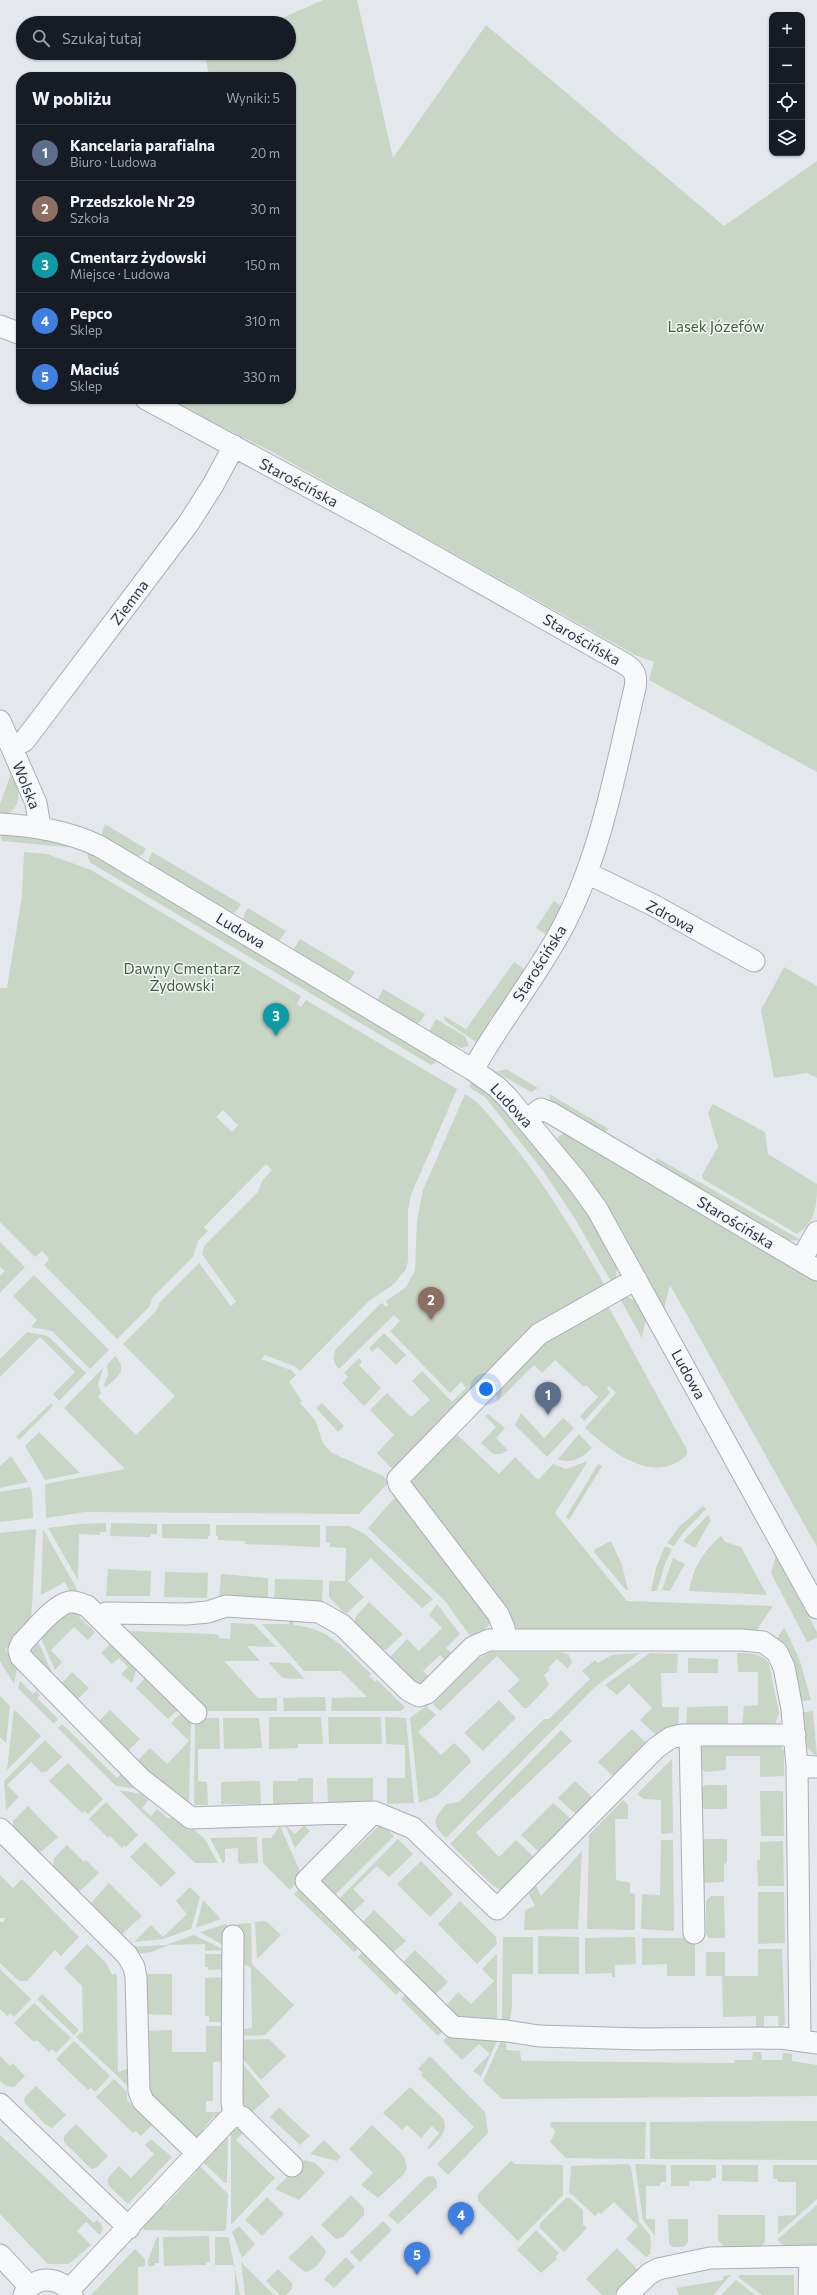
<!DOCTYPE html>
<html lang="pl">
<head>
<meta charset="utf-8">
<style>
  :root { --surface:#171b24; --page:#242831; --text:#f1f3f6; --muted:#9ea1a6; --line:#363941; --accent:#d1495b }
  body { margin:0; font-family:Commissioner,sans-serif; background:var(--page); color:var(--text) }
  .controls { position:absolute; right:12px; top:12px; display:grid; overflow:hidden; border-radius:8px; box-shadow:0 1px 3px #0004 }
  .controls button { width:36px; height:36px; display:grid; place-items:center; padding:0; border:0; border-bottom:1px solid var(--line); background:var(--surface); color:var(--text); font:20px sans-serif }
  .you { position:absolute; left:486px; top:1389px; width:14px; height:14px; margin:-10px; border:3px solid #fff; border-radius:50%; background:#1a73e8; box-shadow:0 0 0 6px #1a73e833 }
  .badge { display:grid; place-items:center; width:26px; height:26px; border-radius:50%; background:var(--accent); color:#fff; font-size:13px; font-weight:700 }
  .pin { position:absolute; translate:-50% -33px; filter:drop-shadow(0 1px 2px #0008) }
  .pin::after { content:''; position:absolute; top:21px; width:14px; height:12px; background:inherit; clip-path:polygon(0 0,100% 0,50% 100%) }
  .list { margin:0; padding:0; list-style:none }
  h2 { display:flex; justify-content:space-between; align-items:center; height:52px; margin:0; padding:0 16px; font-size:17px }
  h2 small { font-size:13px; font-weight:400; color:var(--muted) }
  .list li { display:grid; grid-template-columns:26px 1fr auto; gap:12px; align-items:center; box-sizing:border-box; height:56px; padding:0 16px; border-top:1px solid var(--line) }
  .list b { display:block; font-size:15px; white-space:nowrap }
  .list p { margin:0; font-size:13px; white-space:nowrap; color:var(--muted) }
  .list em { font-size:13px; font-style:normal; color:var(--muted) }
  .icon { flex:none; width:22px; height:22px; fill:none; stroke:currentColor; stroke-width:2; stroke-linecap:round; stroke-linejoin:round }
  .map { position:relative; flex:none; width:817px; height:2295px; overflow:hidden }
  .search { position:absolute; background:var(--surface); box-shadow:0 1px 3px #0004; left:16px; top:16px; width:280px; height:44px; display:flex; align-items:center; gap:10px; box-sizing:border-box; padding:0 14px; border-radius:22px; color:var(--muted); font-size:15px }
  .panel { position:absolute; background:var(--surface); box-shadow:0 1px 3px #0004; left:16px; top:72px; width:280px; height:332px; border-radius:16px }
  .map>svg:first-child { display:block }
  .green { fill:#c9d6c5; fill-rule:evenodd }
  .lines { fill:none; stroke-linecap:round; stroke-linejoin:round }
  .minor-casing { stroke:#a9aeb7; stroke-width:23 }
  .minor { stroke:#f7f8fa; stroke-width:21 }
  .labels { text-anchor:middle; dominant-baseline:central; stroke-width:3; stroke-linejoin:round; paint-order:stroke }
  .park-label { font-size:15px; fill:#3f6138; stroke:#f4f6f9 }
  .street-label { font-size:15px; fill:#2b3445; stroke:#f4f6f9 }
</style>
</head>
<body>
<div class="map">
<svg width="817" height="2295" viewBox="0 0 817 2295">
  <rect width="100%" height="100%" fill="#e4e7ec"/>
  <!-- green -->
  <path class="green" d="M323 0H357L393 158 486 25 724 226 817 161V772L649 680 654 662 635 655 276 454 167 399H291V77H209L205 53H289V23H271Z
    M12 771C19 787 26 811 0 815V804Z
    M105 824 146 849 143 854 134 858 101 837Z
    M0 833 28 835 76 846 65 847 2 841Z
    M87 850 439 1060 431 1065 91 863 88 858Z
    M24 852 47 854 91 870 301 996 297 1004 301 1007 306 1000 457 1089 411 1195 408 1210V1261L406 1269 394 1284 369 1301 300 1371 294 1366 265 1355 261 1359 291 1370 296 1375 289 1382 302 1401 300 1403 315 1420 324 1445 332 1453 383 1476 389 1482 359 1514 85 1512 46 1518 45 1484 125 1469 64 1408 103 1368 98 1385 101 1393 98 1397 136 1435 175 1396 123 1344 156 1311 160 1302 199 1263 231 1306 236 1302 202 1254 204 1246 258 1192 262 1181 272 1170 266 1164 204 1227 208 1231 198 1241 193 1257 152 1298 149 1307 117 1339 44 1265 49 1259 42 1251 35 1257 0 1222V988H7L22 896ZM223 1110 238 1125 232 1132 216 1117Z
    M152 852 241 904 237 910 230 915 149 866 148 862Z
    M554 901 564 908 550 937 536 928Z
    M248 908 286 931 277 944 243 923 244 915Z
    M300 939 355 972 347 985 292 952Z
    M514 962 528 972 489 1020 494 1025 479 1044 445 1021 444 1016 466 1029Z
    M784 967 817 986V1078L807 1073 774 1078 761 1010Z
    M383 989 425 1014 420 1022 413 1025 377 1001Z
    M436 1019 465 1036 469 1046 461 1048 451 1043 449 1047 430 1035V1030Z
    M506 1069 538 1088 531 1092 496 1072Z
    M472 1080 506 1111 585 1207 617 1267 616 1280 613 1285 574 1217 543 1171 485 1097 469 1087Z
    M465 1094C481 1103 490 1117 502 1131 543 1180 575 1234 607 1289L555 1317 396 1473 377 1453 394 1435 370 1410 387 1393 411 1417 430 1400 412 1381 422 1371 452 1402 466 1388 461 1382 450 1393 390 1331 400 1321 394 1315 339 1369C333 1362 332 1358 336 1349L379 1305 382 1303 386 1307 388 1305 386 1301 406 1287 415 1270 417 1220 423 1190Z
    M549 1094 609 1129 602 1134 551 1104Z
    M713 1104 765 1132 768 1154 817 1184C817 1205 816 1222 797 1234L703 1179 702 1175 718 1147 708 1113Z
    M565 1132 817 1278V1547L670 1285 664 1309 619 1225 593 1186 558 1142V1137Z
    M657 1158 801 1240 787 1241 658 1166 655 1162Z
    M0 1242 25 1267 0 1293V1276L5 1271 0 1267Z
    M34 1275 109 1350 90 1369 52 1331 31 1327 37 1320 13 1296Z
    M625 1296 636 1301 646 1319 642 1338 619 1297Z
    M606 1302 687 1450V1455C653 1486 612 1452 585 1428L616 1393 609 1386 607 1388 610 1393 584 1421 580 1416 598 1397 586 1385 584 1387 555 1360 542 1373 534 1365 498 1401 495 1391 540 1341Z
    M27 1332 48 1336 86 1373 59 1401 53 1394 75 1372 40 1337 0 1377V1359Z
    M384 1333 406 1355 396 1365 378 1347 372 1352 369 1348Z
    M115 1356C129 1371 117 1377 105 1388L104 1384 108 1375 107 1365Z
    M359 1358 362 1362 359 1365 381 1388 364 1406 342 1383 348 1377 344 1373Z
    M51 1403 53 1406 19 1440 16 1437Z
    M322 1403 344 1426 338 1432 316 1408Z
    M521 1413 544 1438 563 1418 574 1428 547 1457 515 1425Z
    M488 1414 505 1428 496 1438 508 1450 501 1454H493L481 1443 496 1427 485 1416Z
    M39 1432 80 1473 45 1480 25 1446Z
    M455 1433 499 1474 515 1457 538 1480 553 1464 566 1469 588 1461 555 1513 627 1601 773 1606 754 1634 520 1632 504 1613 410 1481Z
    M579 1434 592 1448C583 1457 571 1465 558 1459Z
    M11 1456 28 1482 0 1488V1466Z
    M598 1464 602 1466 569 1520 566 1517Z
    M30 1487 32 1492 33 1518 0 1522V1492Z
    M398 1494 492 1622 473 1640 445 1601 368 1528Z
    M703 1506 706 1509 683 1533 674 1546 667 1543 680 1526Z
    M708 1515 711 1520 695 1548 683 1541Z
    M106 1523V1532H100V1535L79 1534 78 1580 48 1528 79 1524Z
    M111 1523 157 1524V1534H151L150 1537 110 1536Z
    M162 1524H210V1536H208V1539L162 1538Z
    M216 1525H320V1547L245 1544V1541L218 1540V1536H216Z
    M326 1526H349L365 1534 433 1599 422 1608 371 1558 348 1581 364 1597 347 1613 343 1612 329 1597V1581H345L346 1548 330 1547V1543L326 1542Z
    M36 1529 31 1622 5 1650 18 1663 14 1684 0 1661V1533Z
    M43 1529 77 1589V1594L70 1593 65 1582 41 1595Z
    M721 1536 725 1542 741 1547 767 1595 689 1591C693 1568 703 1551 721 1536Z
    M611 1541 622 1565 628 1590H626L594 1552 595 1549Z
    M665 1546 672 1549 665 1564 657 1591H651L656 1568Z
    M776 1555 817 1632V1638L807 1642 771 1573Z
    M673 1558 685 1564 670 1591 662 1590Z
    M108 1569 151 1571 150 1596H106Z
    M165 1572 208 1573 207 1598 164 1597Z
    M221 1574 268 1578V1600L219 1599Z
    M275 1579 323 1580 322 1603 274 1600Z
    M369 1602 403 1634 386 1650 380 1649 354 1624 356 1616Z
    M437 1604 460 1634 446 1648 456 1657 449 1664 440 1655 423 1671 433 1681C412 1689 405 1673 392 1660L391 1656 407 1639 419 1651 442 1628 429 1615Z
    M72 1610 82 1614 79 1617 95 1632 88 1640 74 1627 51 1650 62 1662 55 1670 40 1636 61 1616Z
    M290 1621H293L294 1625C329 1629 342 1646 366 1669L371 1674 369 1676 375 1682 377 1680 405 1707 401 1711H331L332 1698 367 1697 341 1671H304L262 1624H289Z
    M231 1623 254 1624 276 1647 247 1646 260 1661H224L258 1698H277V1711H209L126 1631 213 1634 219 1635V1638L230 1639Z
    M784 1627 799 1658 811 1700 797 1702 776 1640Z
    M37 1639 52 1673 49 1676 29 1652 32 1644Z
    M111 1643 137 1668 132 1683 121 1674 128 1667 119 1658 112 1664 101 1653Z
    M491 1652H561L569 1655 572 1662 568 1669 557 1659 548 1668 550 1670 544 1675 549 1685 527 1708H524L508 1691 520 1680 497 1656 440 1711 433 1704 479 1658Z
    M640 1653 595 1687 446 1838C430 1822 434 1820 446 1804L459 1802 544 1719H549L590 1679 582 1671 595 1660 598 1663 612 1655Z
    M650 1653 678 1654 677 1673H661L662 1707H679L678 1728 657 1736 640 1720 652 1708 629 1684 617 1695 605 1685Z
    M737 1653C749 1653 763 1653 769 1664L779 1713 774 1727H742L744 1706 758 1705V1672H738Z
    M688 1658 718 1659V1673H688Z
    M268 1662 290 1663 305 1679 283 1678Z
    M72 1672 89 1688 76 1701 59 1686Z
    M146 1677 179 1709 168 1719 136 1688Z
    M20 1681 33 1694 37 1691 40 1695 37 1698 58 1719 54 1724 18 1688Z
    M0 1696 10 1706 6 1743 0 1737Z
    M325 1697 326 1711H284L283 1698Z
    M499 1700 516 1718 483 1751 464 1733Z
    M426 1706 436 1715 418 1732 441 1755 454 1743 468 1756 471 1762 437 1796 419 1803 410 1718Z
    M728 1706V1726L686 1728 687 1707Z
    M14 1709 41 1736 7 1770Z
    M110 1710 140 1739 126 1753 96 1724Z
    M813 1711 817 1756C801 1747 802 1730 799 1713Z
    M182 1712 191 1720 189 1805 136 1762 150 1748 167 1764 189 1741 171 1723Z
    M269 1717H321L323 1744H298V1748L269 1749Z
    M328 1717H381L382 1744H329Z
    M385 1717 406 1718 414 1803 387 1804V1778H405V1745L386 1744Z
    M200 1718H219L220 1749H198V1781L207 1782 208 1805H194L195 1724Z
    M223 1718H259L262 1748 224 1749Z
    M62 1724 117 1778 125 1770 145 1790 116 1786 58 1728Z
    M632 1729 647 1744 619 1777 613 1776 598 1762Z
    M561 1730 572 1741 476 1833 499 1857 516 1840 539 1862 501 1891 491 1884 450 1844Z
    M45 1740 62 1757 46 1772 45 1771 42 1773 31 1762 7 1785 19 1797 6 1810 4 1781Z
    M778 1743 784 1751V1776L760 1777V1756H726V1770L706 1772 699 1768V1745Z
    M672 1759 673 1833 661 1834V1800L644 1799 637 1794Z
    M68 1763 103 1799 88 1814 84 1811 82 1813 49 1781Z
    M298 1778H313V1805H273V1781H298Z
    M327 1778H373V1804H328Z
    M260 1781 261 1804H221V1782Z
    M575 1781 593 1798 578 1816 558 1798Z
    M706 1785H727V1809H704L700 1807 702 1787Z
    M119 1790 152 1796 142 1808 151 1816 157 1809 169 1819 174 1813 204 1838 218 1863H195Z
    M760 1791H783L784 1836H761Z
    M623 1800 628 1805V1819H615L616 1880 630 1883V1893L635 1894V1930L587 1929 589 1835Z
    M106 1802 138 1835 126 1847 124 1845 122 1848 110 1836 108 1838 89 1819Z
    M553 1803 571 1819 540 1853 521 1835Z
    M28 1806 58 1837 41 1852 38 1851 13 1827V1821Z
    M285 1825 295 1834 304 1825 310 1831 295 1848Z
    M380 1825 385 1827 394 1836 331 1899 317 1885Z
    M280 1826 302 1876 290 1890 263 1863 262 1838H271Z
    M257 1837 258 1863 240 1864 238 1862V1848L225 1849V1862L223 1863 210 1838Z
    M398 1839 413 1854 389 1877 377 1866 353 1889 365 1901 352 1913 335 1903Z
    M705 1839H727V1863L724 1864V1882L703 1883 702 1841Z
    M661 1840H673L674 1931 641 1929 642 1894 660 1895Z
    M783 1841 784 1886H758L757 1860H760V1842Z
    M145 1842 176 1873 161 1887 130 1857Z
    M67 1845 84 1862 86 1860 99 1873 80 1891 75 1889 53 1866 54 1858Z
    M582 1851 578 1929 524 1930 525 1910 535 1906 527 1890 534 1882 541 1896Z
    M421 1861 453 1894 430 1917 397 1884Z
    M0 1875 13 1888 22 1879 79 1937 61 1956 55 1950 27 1981H19L0 1963V1922H4L5 1918H0Z
    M109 1883 142 1916 122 1934 92 1907 91 1903Z
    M190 1887 200 1897 191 1929 163 1939 134 1942 151 1925 163 1937 187 1914 176 1901Z
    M301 1887 361 1945 354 1952 294 1894Z
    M758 1892H784L785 1943 758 1944Z
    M711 1896H724L725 1938H709L706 1934V1901Z
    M203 1900 221 1919 196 1928Z
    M460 1901 496 1937 497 1944 477 1964 438 1924Z
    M374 1910 406 1941 391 1954 361 1924Z
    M266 1921 281 1935 257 1959 255 1922Z
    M251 1923 252 1964 294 2005 265 2035 238 2036V2030L252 2028 251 1968 238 1961 236 1928 238 1924Z
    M226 1924 229 1928 226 1947 200 1932Z
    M194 1935 225 1950 205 1951V1944L169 1945 151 1952 137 1954 132 1947 166 1945Z
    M538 1936 579 1937V1974H538Z
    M503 1937H533V1974H512V2007L509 2025H502Z
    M635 1937 636 1964 615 1965V1977H612V1973L585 1974V1938Z
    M642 1938H695V1976H667V1964L642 1965Z
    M87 1944 107 1964 112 1975 116 1974 117 1978 118 2072 131 2068V2089L76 2037 81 2032 83 2033 82 1986 64 1968Z
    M758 1949H782L785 2024 779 2029 778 2016H764V2029H756V2016L723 2017 722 1976H706V1952H725V1976H758Z
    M365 1950 403 1987 396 1995 358 1957Z
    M415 1950 448 1982 435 1995 402 1963Z
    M497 1953V2024L464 2023 445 2007 458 1992 471 2004 494 1981 482 1969Z
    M205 1954H226L227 1969 208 1970V1967H205Z
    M0 1969 31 1999 14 2017 10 2013 7 2016 0 2009Z
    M149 1974H172V2015L145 2014 146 1976Z
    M226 1977V2022H209V2016H205V1978Z
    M408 1992 445 2029 438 2036 401 1999Z
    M42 1994 79 2030 74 2035 37 1999Z
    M34 2003 71 2038 56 2053 52 2049 49 2052 37 2040 34 2042 14 2023Z
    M206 2026H226V2061L213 2062V2101H206V2112H224L220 2121 214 2116 203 2129 208 2134 197 2140 150 2099 146 2031 172 2030V2052H206Z
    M450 2034 499 2036 481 2077 473 2071 490 2054 479 2044 462 2060 443 2041Z
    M503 2036 507 2037 506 2050 520 2051 521 2061 734 2063 735 2060H752L753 2052H761L762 2060H782L783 2053 792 2054V2061L817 2065V2096L502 2099 483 2081Z
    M269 2039 286 2056 261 2080 238 2053 239 2040Z
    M74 2041 110 2076 95 2092 91 2088 88 2090 56 2059Z
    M0 2056 10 2066 13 2063 25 2076 14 2087 6 2086 0 2081Z
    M430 2056 485 2112 488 2133 448 2175 437 2164 474 2127 421 2075 423 2073 418 2069Z
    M238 2059 270 2096 250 2114 239 2105Z
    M114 2079 127 2092V2100L153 2124 141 2136 136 2131 133 2133 96 2097Z
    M36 2086 66 2115 52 2128 45 2124 24 2102 25 2097Z
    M410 2087 443 2118C449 2132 438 2140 429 2149L427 2148 439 2133 432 2126 421 2138 407 2125 402 2130 383 2113Z
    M279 2107 310 2136 300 2145 270 2117Z
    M817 2121V2160L650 2159V2122Z
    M551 2122H646L645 2159 566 2158 550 2142 555 2133 554 2128 550 2127Z
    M76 2124 108 2156 96 2168 91 2169 64 2142V2136Z
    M234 2124 246 2130 236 2140 275 2178 231 2225V2126Z
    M372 2125 400 2152 405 2159 407 2168 404 2174 378 2198 361 2185 373 2173 349 2149Z
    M224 2134 228 2136 227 2183H225L200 2159Z
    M0 2135 94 2223 97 2220C103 2225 104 2229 100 2235L86 2222 77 2231 91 2245 69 2264H48L0 2214Z
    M151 2139 172 2157 128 2204 108 2185V2178L119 2166 131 2178 154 2154 145 2145Z
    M324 2140 341 2157 337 2161 310 2154Z
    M304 2160 315 2163 325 2173 299 2200 275 2189Z
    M511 2161 515 2164 563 2165V2195L518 2241 478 2201V2194Z
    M197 2163 228 2194 226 2229 224 2231 144 2230 142 2226 157 2203 166 2205 197 2171Z
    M628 2164 631 2167 639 2222 650 2235 651 2243 650 2254 646 2257 626 2239 638 2226 614 2202 601 2214 599 2212 595 2216 569 2192 571 2166Z
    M635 2164 666 2165V2182H661L660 2186H646V2219H655V2236L643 2220Z
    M671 2165H716V2178H712L711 2181H689V2186H671Z
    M722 2165H758V2182L722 2181Z
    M773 2165H817V2199L778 2234V2216L796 2215V2182H778L777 2179H773Z
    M433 2176 437 2181V2187L398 2224 388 2215 426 2177Z
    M351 2195 364 2208V2215L343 2237 336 2239 321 2225Z
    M267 2197 284 2214 262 2236 245 2220Z
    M566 2198H570L583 2210V2225L587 2228 564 2252 540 2228V2223Z
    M817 2205V2246C806 2246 783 2251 778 2239Z
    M718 2215H765V2242L760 2247 725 2248 718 2240Z
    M668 2219H688V2242L684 2247H673L669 2244Z
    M383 2221 392 2230 360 2262 350 2252Z
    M239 2226 255 2244 242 2258 232 2232Z
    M536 2230 559 2253 555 2257 557 2259 541 2273 517 2250Z
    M312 2235 326 2251C324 2259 313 2272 305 2272L288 2258Z
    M209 2236 210 2262H206V2265L164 2266 163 2237Z
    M157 2237 159 2238V2263H155V2266H148V2260Z
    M215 2237H227L229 2239 240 2295H235V2265H215Z
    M617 2248 638 2270 614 2295H602L586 2279Z
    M135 2249 145 2259V2266L138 2267V2295H91Z
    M346 2257 355 2267 334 2288 324 2279Z
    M241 2262 274 2295H245Z
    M278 2269 292 2283V2289L286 2295H280L266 2281Z
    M731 2275 713 2295H679L676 2288 723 2280V2276Z
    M739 2275H794V2295H762L739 2278Z
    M736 2280 755 2295H721Z"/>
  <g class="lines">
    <!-- minor casing -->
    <g class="minor-casing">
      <path id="minor" d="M0 326 21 334
        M146 399 372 521 625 664C635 670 637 676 635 688 616 767 602 850 565 923 539 974 501 1019 473 1070
        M0 721 36 803 40 827
        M12 748 24 741 34 728 188 524 213 485 234 446
        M0 824C35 826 67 831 99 846L473 1070 497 1087 508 1098 576 1180 597 1209 817 1608
        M587 873 653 905 754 961
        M527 1119 541 1109 551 1113 817 1270
        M801 1260 817 1232
        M98 1616 106 1613 187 1614 208 1612 226 1606 319 1612 342 1625 408 1690 419 1696 427 1693 473 1647 489 1640H742L763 1642 777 1652 784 1667 792 1709 797 1766 800 2040
        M506 1640 504 1628 498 1614 399 1484 398 1479 539 1334 636 1279
        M196 1713 87 1606C81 1604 75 1601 69 1602 54 1605 33 1632 22 1643L19 1650 21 1657 141 1779 191 1818 374 1812 413 1828 497 1909 656 1748 670 1738 682 1735H795
        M690 1735 694 1933
        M797 1766 817 1767
        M374 1812 306 1881 453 2027 507 2031 539 2036 641 2039 781 2038 817 2043
        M0 1829 127 1955 134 1967 136 1977 139 2091 143 2101 197 2153
        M233 1936 232 2102 234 2116
        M0 2104 129 2228
        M0 2255 29 2286
        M69 2290 230 2118 234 2116 242 2117 292 2166
        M24 2295C34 2274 61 2276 72 2295
        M627 2295 649 2274 658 2269 710 2258 817 2256
        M809 2295 810 2257"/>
    </g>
    <!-- minor -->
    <use href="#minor" class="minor"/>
  </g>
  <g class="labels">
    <!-- park labels -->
    <g class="park-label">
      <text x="716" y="326">Lasek Józefów</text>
      <text x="182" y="968">Dawny Cmentarz<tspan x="182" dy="17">Żydowski</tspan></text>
    </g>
    <!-- street labels -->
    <g class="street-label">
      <text transform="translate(299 482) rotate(28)">Starościńska</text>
      <text transform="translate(129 602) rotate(-53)">Ziemna</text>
      <text transform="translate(582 639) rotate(30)">Starościńska</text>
      <text transform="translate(27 785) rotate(68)">Wolska</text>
      <text transform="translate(671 916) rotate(28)">Zdrowa</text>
      <text transform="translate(241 930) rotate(31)">Ludowa</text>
      <text transform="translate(539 963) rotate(-58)">Starościńska</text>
      <text transform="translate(512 1105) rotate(47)">Ludowa</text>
      <text transform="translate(736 1222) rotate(31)">Starościńska</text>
      <text transform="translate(689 1374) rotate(61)">Ludowa</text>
    </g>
  </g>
</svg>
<div class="controls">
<button>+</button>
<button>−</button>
<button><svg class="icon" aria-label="locate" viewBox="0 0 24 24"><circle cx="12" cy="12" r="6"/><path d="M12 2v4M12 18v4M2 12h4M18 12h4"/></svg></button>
<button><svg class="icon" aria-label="layers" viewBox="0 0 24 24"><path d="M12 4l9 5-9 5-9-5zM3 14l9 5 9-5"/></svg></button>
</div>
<div class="you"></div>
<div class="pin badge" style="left:548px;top:1415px;background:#5c6f8a">1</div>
<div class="pin badge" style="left:431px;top:1320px;background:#8d6e63">2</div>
<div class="pin badge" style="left:276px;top:1036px;background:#0f9aa8">3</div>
<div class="pin badge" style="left:461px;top:2235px;background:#3f7fe0">4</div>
<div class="pin badge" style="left:417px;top:2275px;background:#3f7fe0">5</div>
<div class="search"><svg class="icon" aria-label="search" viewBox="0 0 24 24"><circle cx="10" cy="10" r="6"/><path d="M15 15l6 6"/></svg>Szukaj tutaj</div>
<section class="panel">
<h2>W pobliżu<small>Wyniki: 5</small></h2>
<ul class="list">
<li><span class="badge" style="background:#5c6f8a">1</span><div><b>Kancelaria parafialna</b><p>Biuro · Ludowa</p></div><em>20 m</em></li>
<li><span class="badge" style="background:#8d6e63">2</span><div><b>Przedszkole Nr 29</b><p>Szkoła</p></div><em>30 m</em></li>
<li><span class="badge" style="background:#0f9aa8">3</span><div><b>Cmentarz żydowski</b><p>Miejsce · Ludowa</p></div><em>150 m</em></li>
<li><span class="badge" style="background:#3f7fe0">4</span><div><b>Pepco</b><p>Sklep</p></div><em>310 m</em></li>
<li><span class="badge" style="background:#3f7fe0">5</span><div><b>Maciuś</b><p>Sklep</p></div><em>330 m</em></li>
</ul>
</section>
</div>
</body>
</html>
